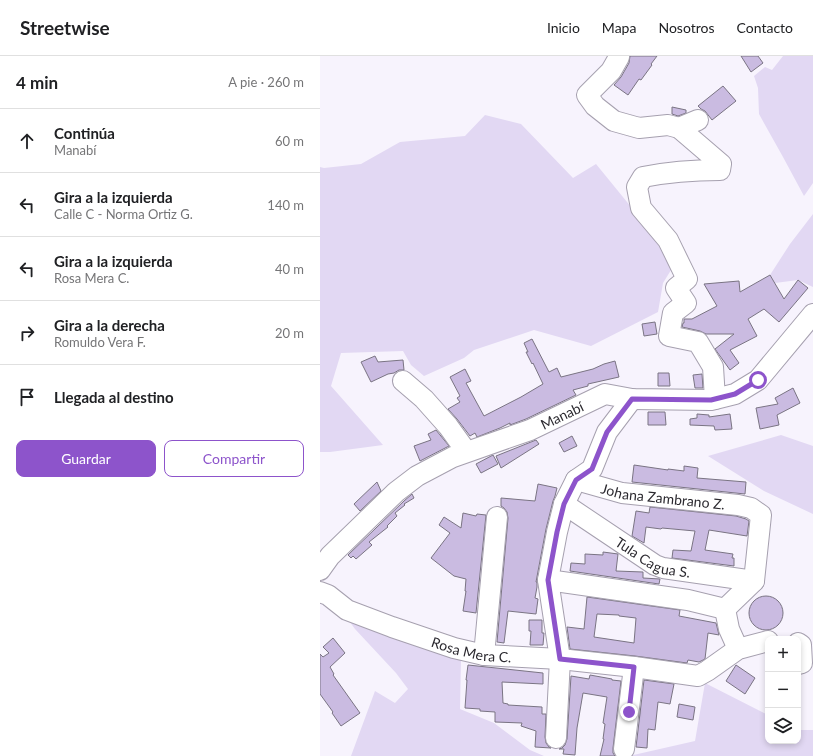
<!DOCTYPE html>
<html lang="es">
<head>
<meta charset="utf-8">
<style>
  :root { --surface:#fff; --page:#f2f2f2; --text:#202124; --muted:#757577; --line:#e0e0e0; --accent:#8d54cb }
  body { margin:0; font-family:Lato,sans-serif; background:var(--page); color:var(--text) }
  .controls { position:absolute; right:12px; bottom:12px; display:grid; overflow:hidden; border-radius:8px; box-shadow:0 2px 6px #0003 }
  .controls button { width:36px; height:36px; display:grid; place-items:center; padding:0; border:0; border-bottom:1px solid var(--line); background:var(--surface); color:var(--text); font:20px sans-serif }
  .stop { position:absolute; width:12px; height:12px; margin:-9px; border:3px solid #8d54cb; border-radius:50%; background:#fff }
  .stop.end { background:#8d54cb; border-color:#fff; box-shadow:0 1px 4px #0008 }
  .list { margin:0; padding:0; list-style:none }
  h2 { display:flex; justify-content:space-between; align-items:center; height:52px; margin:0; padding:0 16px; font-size:17px }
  h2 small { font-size:13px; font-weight:400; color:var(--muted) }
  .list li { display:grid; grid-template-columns:26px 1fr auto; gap:12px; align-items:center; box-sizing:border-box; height:64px; padding:0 16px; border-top:1px solid var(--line) }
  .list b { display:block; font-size:15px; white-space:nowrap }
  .list p { margin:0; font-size:13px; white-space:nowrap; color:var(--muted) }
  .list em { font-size:13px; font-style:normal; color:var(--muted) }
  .actions { display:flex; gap:8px; padding:12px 16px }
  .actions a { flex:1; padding:9px 0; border:1px solid var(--accent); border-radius:8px; text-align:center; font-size:14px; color:var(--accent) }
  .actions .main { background:var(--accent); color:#fff }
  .icon { flex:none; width:22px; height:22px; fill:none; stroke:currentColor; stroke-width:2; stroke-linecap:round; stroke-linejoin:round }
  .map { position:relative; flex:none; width:493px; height:700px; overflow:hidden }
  header { display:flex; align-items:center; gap:24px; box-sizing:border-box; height:56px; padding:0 20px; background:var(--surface); border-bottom:1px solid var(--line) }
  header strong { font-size:19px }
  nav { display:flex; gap:22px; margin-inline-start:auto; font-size:14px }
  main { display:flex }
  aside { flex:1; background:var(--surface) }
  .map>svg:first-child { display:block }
  .green { fill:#e2d8f3 }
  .building { fill:#cabbe1; stroke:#7a7483; fill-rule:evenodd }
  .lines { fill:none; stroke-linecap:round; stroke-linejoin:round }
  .minor-casing { stroke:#a6a0af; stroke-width:22 }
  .minor { stroke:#fff; stroke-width:20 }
  .route { stroke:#8d54cb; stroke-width:5 }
  .labels { text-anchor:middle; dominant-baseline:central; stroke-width:3; stroke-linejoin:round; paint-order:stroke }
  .street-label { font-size:14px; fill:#2b292f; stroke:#fff }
</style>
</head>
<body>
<header>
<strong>Streetwise</strong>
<nav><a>Inicio</a><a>Mapa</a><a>Nosotros</a><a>Contacto</a></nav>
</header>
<main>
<aside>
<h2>4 min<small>A pie · 260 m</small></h2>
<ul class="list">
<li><svg class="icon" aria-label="ahead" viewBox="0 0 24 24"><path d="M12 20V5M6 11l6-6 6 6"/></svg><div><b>Continúa</b><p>Manabí</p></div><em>60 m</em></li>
<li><svg class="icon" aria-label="left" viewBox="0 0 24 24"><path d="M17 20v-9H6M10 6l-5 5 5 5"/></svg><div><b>Gira a la izquierda</b><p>Calle C - Norma Ortiz G.</p></div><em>140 m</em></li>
<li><svg class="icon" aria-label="left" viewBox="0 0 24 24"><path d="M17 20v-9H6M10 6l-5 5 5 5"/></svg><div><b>Gira a la izquierda</b><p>Rosa Mera C.</p></div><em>40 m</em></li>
<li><svg class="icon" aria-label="right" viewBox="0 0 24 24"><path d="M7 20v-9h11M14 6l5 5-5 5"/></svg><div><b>Gira a la derecha</b><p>Romuldo Vera F.</p></div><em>20 m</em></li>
<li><svg class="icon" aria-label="arrive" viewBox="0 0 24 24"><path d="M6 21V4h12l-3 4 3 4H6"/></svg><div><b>Llegada al destino</b></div></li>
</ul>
<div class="actions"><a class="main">Guardar</a><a>Compartir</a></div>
</aside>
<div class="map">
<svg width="493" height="700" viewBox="0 0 493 700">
  <rect width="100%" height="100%" fill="#f7f3fd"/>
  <!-- green -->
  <path class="green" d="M463 0H493V127L484 140 463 101 439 58 438 32 434 20 445 11 452 14Z
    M165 59 201 68 253 122 276 108 356 206 343 227 338 256 271 290 214 274 154 294 144 302 104 320 91 309 83 295 21 297 11 330 63 389 10 396H0V111L4 112 41 108 80 86 145 80Z
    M493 158V231L478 224 455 227 450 219 470 188Z
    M461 379 493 390V458L444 435 388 400Z
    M27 562 141 603 140 653 174 667 210 694 224 700H31L55 635 75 647 88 633 76 617 35 573Z
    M385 627 448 659V685H478V674H493V700H309L375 685Z"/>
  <!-- building -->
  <path class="building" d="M310 0H337L331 8 332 9 321 24 319 23 308 39 294 29 301 21 309 7Z
    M421 0H438L443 7 431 16Z
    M403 30 416 45 392 64 385 55 381 53 378 50Z
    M352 51 366 54V57L358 60 352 58Z
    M450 219 464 243 478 224 488 232 459 266 444 253 428 263 437 280 410 294 419 307 410 314 395 293 414 278H386L380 275 362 271 363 267H364V263H372L397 250 384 228 419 225 420 236Z
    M335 266 337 278 324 280 322 268Z
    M212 283 229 316 237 312 241 321 273 313 284 308 295 305 299 321 268 328V330L253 334 256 339 206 363 190 369V367L180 372 157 381 155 377 150 380 137 363 128 353 140 346 137 342 140 340 130 321 145 313 151 325 146 327 164 360 201 341 223 328 213 307 212 308 206 296H208L204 287Z
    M55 300 58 306 83 304 84 314H79L74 317 68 318 51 326 41 306Z
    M338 317H349L350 330H338Z
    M382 318 383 332H375L373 319Z
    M473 332 480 347 457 359 459 369 440 373 436 352 458 348 455 342Z
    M328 356H345L346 369H328Z
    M377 358 389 359V361L410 358 412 373 395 374 394 370 370 369V363L377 362Z
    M116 374 129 390 100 405 94 390 111 384 108 378Z
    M252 380 257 390 244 396 239 387Z
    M216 384 219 388 181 412 176 400Z
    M173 399 178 408 161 417 156 408Z
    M314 409 348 414V413L364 415V410L378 412 377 422 426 426 425 438 312 426Z
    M57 426 61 435 40 455 34 448Z
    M218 428 237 432 235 440 233 445 226 473 216 526H217V531L215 542 218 543 216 558 188 555 184 587 177 586 188 462 187 456 184 452 181 450V442L215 445Z
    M92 438 94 442 84 448 85 449 75 457 77 460 67 470 68 471 49 486 52 489 36 503 33 500 31 502 28 499 84 445Z
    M330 451 416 460 426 463 429 465 427 480 389 474 385 494 413 498 412 502H414V510L352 502 353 494 371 495 375 475 342 472 341 473 326 471 324 487 312 480 316 455 329 457Z
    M143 457 156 460 157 458 166 459 156 557 143 555 146 535H145L146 523 134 520 111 502 130 477 119 469 124 461 141 472Z
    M283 496 298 498 296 515 323 516V522L340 523 339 528 250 515 251 507 265 508V498L283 499Z
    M429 557a17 17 0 1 1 34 0a17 17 0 1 1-34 0Z
    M267 541 360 554 359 560 396 567 399 579 388 577 385 603 379 606 368 604 367 607 315 600 250 593 247 571 264 573ZM277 558 299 559V560L316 562 314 587 274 581Z
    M209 564H222V577H224L223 589H210L211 575H209Z
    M13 582 25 597 10 611 14 618 13 619 40 657 21 670 12 657 13 656 0 638V598L3 601 9 597 3 591Z
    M148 609 223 617V628L182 626 183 647 188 648V649L222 651V658H226L225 681 226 687 229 691 231 692 215 691 216 675 201 670 202 667 175 666V656L160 655V653L145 652 147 624H146Z
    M416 609 435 622 425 638 406 625Z
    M270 619 292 623V624L301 625 293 692V697L295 700H280L284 683H283L285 668 283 667 287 641 263 637 257 672 255 699 243 698 244 693H239L242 692 245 689 247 683 251 620 269 623Z
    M324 624 354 628 350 648 338 646 335 674 328 673 327 692 316 691Z
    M359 648 375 651 373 664 357 661Z"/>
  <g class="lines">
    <!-- minor casing -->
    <g class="minor-casing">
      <g id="minor">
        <path d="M299 1 291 15 267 39 275 50 294 65 319 72 348 69 359 72 401 108 400 114C374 114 348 116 323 121L317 131 321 152 348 184 367 223 356 232 366 247 353 257 349 280 378 286 393 311 395 343"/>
        <path d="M359 72 378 64"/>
        <path d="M83 325 104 343 128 370 146 395"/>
        <path id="s1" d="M256 424 302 437 418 449 431 452 441 459 434 525 405 553"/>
        <path id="s2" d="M244 448 335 509 343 512 434 525"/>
        <path id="s3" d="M0 514 10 500 76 436 97 420 133 401 210 374 285 338 312 343 391 344 415 338 438 324 493 258"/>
        <path d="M228 524 368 544 405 553"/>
        <path id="s4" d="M0 536 8 539 27 554 72 571 134 592 164 599 240 603 314 611 378 620 387 615 418 593 448 585"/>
        <path d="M405 553 409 573 418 593"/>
        <path d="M478 587 481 589 482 607 478 608"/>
        <path d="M164 599 177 461"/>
        <path d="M236 682 240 603 228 524 237 476 244 448 256 424 272 413 287 376 312 343"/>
        <path d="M304 693 314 611"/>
      </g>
    </g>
    <!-- minor -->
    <use href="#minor" class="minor"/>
  </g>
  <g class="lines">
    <!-- route -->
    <path class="route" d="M309 656 314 611 240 603 228 524 237 476 244 448 256 424 272 413 287 376 312 343 391 344 415 338 438 324"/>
  </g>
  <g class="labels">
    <!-- street labels -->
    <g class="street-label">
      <text stroke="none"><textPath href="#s3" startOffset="293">Manabí</textPath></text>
      <text stroke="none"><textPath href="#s1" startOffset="89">Johana Zambrano Z.</textPath></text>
      <text stroke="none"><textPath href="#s2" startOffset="105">Tula Cagua S.</textPath></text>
      <text stroke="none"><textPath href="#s4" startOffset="164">Rosa Mera C.</textPath></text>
    </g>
  </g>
</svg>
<div class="controls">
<button>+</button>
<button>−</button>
<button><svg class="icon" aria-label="layers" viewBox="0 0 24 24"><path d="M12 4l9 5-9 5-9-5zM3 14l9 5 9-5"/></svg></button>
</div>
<div class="stop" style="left:438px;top:324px"></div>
<div class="stop end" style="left:309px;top:656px"></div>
</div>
</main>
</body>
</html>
